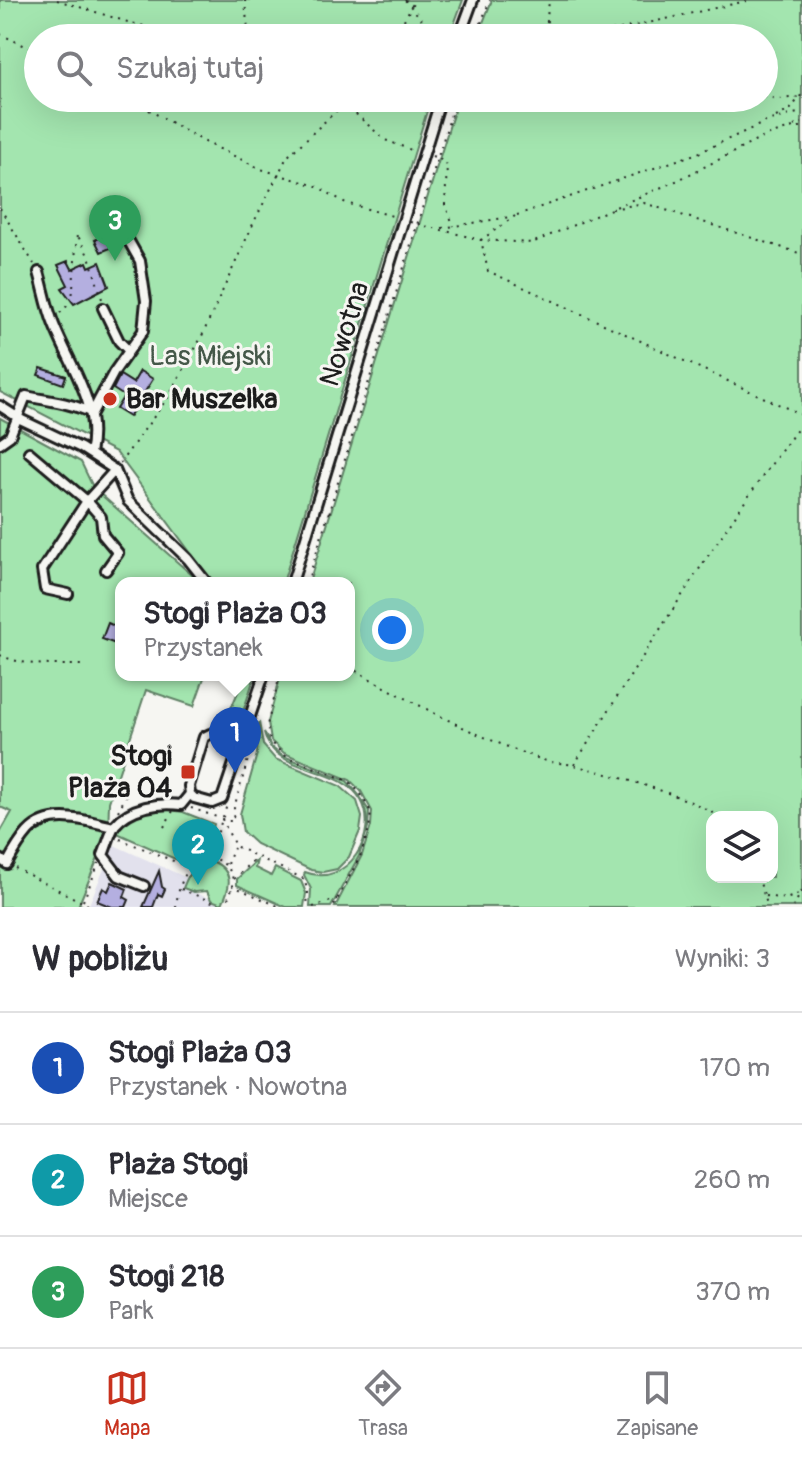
<!DOCTYPE html>
<html lang="pl">
<head>
<meta charset="utf-8">
<style>
  :root { --surface:#fff; --page:#f2f2f3; --text:#2b2b33; --muted:#7c7c81; --line:#e1e1e2; --accent:#c8321e }
  body { margin:0; font-family:Pangolin,sans-serif; background:var(--page); color:var(--text) }
  .controls { position:absolute; right:24px; bottom:24px; display:grid; overflow:hidden; border-radius:16px; box-shadow:0 8px 32px #0002 }
  .controls button { width:72px; height:72px; display:grid; place-items:center; padding:0; border:0; border-bottom:2px solid var(--line); background:var(--surface); color:var(--text); font:40px sans-serif }
  .you { position:absolute; left:392px; top:630px; width:28px; height:28px; margin:-20px; border:6px solid #fff; border-radius:50%; background:#1a73e8; box-shadow:0 0 0 12px #1a73e833 }
  .badge { display:grid; place-items:center; width:52px; height:52px; border-radius:50%; background:var(--accent); color:#fff; font-size:26px; font-weight:700 }
  .pin { position:absolute; translate:-50% -66px; filter:drop-shadow(0 2px 4px #0008) }
  .pin::after { content:''; position:absolute; top:42px; width:28px; height:24px; background:inherit; clip-path:polygon(0 0,100% 0,50% 100%) }
  .popup { position:absolute; left:115px; top:577px; width:240px; height:104px; box-sizing:border-box; display:grid; place-content:center; border-radius:16px; background:var(--surface); filter:drop-shadow(0 2px 6px #0005); font-size:26px; white-space:nowrap; color:var(--muted) }
  .popup b { font-size:30px; color:var(--text) }
  .popup::after { content:''; position:absolute; left:50%; top:100%; margin-left:-16px; border:16px solid transparent; border-top-color:var(--surface) }
  .list { margin:0; padding:0; list-style:none }
  h2 { display:flex; justify-content:space-between; align-items:center; height:104px; margin:0; padding:0 32px; font-size:34px }
  h2 small { font-size:26px; font-weight:400; color:var(--muted) }
  .list li { display:grid; grid-template-columns:52px 1fr auto; gap:24px; align-items:center; box-sizing:border-box; height:112px; padding:0 32px; border-top:2px solid var(--line) }
  .list b { display:block; font-size:30px; white-space:nowrap }
  .list p { margin:0; font-size:26px; white-space:nowrap; color:var(--muted) }
  .list em { font-size:26px; font-style:normal; color:var(--muted) }
  .icon { flex:none; width:44px; height:44px; fill:none; stroke:currentColor; stroke-width:2; stroke-linecap:round; stroke-linejoin:round }
  .map { position:relative; flex:none; width:802px; height:907px; overflow:hidden }
  .search { position:absolute; background:var(--surface); box-shadow:0 8px 32px #0002; left:24px; right:24px; top:24px; height:88px; display:flex; align-items:center; gap:20px; box-sizing:border-box; padding:0 28px; border-radius:44px; color:var(--muted); font-size:30px }
  .sheet { height:440px; background:var(--surface) }
  nav { display:flex; justify-content:space-around; align-items:center; box-sizing:border-box; height:112px; border-top:2px solid var(--line); background:var(--surface); font-size:22px; color:var(--muted) }
  nav a { display:grid; justify-items:center; gap:4px }
  nav .on { color:var(--accent) }
  .map>svg:first-child { display:block }
  .built { fill:#e2e1ed }
  .green { fill:#a3e5af; stroke:#608066; stroke-width:2; fill-rule:evenodd }
  .building { fill:#b4afe0; stroke:#1c1c1c; stroke-width:2 }
  .lines { fill:none; stroke-linecap:round; stroke-linejoin:round }
  .minor-casing { stroke:#1c1c1c; stroke-width:14 }
  .path { stroke:#1c1c1c; stroke-width:2; stroke-dasharray:2 6; stroke-linecap:butt }
  .minor { stroke:#f6f6f2; stroke-width:8 }
  .poi-dot { fill:#c8321e; stroke:#f6f6f2; stroke-width:3 }
  .labels { text-anchor:middle; dominant-baseline:central; stroke-width:6; stroke-linejoin:round; paint-order:stroke }
  .street-label { font-size:28px; fill:#1c1c1c; stroke:#f6f6f2 }
  .park-label { font-size:28px; fill:#445848; stroke:#f6f6f2 }
  .poi-label { font-size:28px; font-weight:bold; fill:#1c1c1c; stroke:#f6f6f2; text-anchor:start }
</style>
</head>
<body>
<div class="map">
<svg width="802" height="907" viewBox="0 0 802 907">
  <rect width="100%" height="100%" fill="#f6f6f2"/>
  <filter id="ink" filterUnits="userSpaceOnUse"><feTurbulence type="fractalNoise" baseFrequency=".0125" numOctaves="2"/><feDisplacementMap in="SourceGraphic" scale="16" xChannelSelector="R" yChannelSelector="G"/><feConvolveMatrix kernelMatrix="1 2 1 2 8 2 1 2 1" color-interpolation-filters="sRGB"/></filter>
  <g filter="url(#ink)">
    <!-- built -->
    <path class="built" d="M114 845 187 878 184 888 229 907H88Z"/>
    <!-- green -->
    <path class="green" d="M0 0H463L449 38H38V98H431L283 583H213L116 452 0 392Z
      M492 0H802V907H335L362 855 371 826 372 811 361 791 350 780 284 753 271 741 268 722 281 675H349V583H309L458 98H764V38H477ZM712 817H772V877H712Z
      M396 222 397 225 287 581Z
      M0 418 81 462 92 485 98 492 201 583H121V675H205L194 706 146 690 109 802 108 834 79 904 85 907H0V833L12 812 0 807Z
      M245 675H255L241 718 225 723Z
      M259 722 263 745 275 759 340 786 357 801 362 817 360 831 349 857 337 869 323 872 311 870 256 844 243 832 240 814 257 754Z
      M264 732 271 747 281 755 347 781 359 795 369 811 368 827 359 856 331 907H310L311 889 304 875 305 872C348 889 380 833 361 800 341 764 272 775 264 732Z
      M159 808 183 812 214 824 206 852 184 863 117 833C123 818 143 811 159 808Z
      M257 860 255 868 271 876 275 868 301 881 306 893 304 907H286L237 885V879Z
      M212 861C234 871 231 886 222 904L211 900 207 891 194 892 183 888C189 873 194 860 212 861Z"/>
    <!-- building -->
    <path class="building" d="M109 233 115 246 101 252 95 240Z
      M68 261 72 269 87 262 89 267 100 262 109 286 74 304 62 288 68 285 58 265Z
      M41 368 66 376 63 384 38 375Z
      M140 371 153 379 129 417 116 409 124 396 113 389 120 375 133 383Z
      M108 623 121 629V646L102 639Z
      M159 871 162 887 165 889 162 896 158 894 153 907H143Z
      M112 882 127 889 124 897 129 900 126 907H112L97 901 103 888 108 891Z"/>
    <g class="lines">
      <!-- minor casing -->
      <g class="minor-casing">
        <path id="minor" d="M459 38 473 0
          M39 272C44 289 47 308 54 325 71 368 101 406 90 453
          M103 308 119 341 128 350
          M0 406 22 420 81 448 115 470 128 501 188 559 207 583
          M0 443 10 436 26 396C49 401 72 403 92 413L114 372 143 331 146 301 140 261 127 238
          M29 452 87 501 101 517 103 535 118 553 106 570
          M292 583 441 98
          M68 594 45 589 42 570 87 501 115 470
          M190 794 194 798 212 803 222 799 264 675
          M190 794 189 786 204 737 210 734 245 726
          M0 859 7 864C13 853 20 841 28 832 51 808 86 821 114 827
          M144 886 119 876 103 855C107 846 110 833 115 825 130 807 159 802 181 805L190 794"/>
      </g>
      <!-- path -->
      <path class="path" d="M57 0 131 23 196 38
        M245 0 247 23 252 38
        M405 0 438 38
        M400 27 415 0
        M0 34 38 52
        M389 38 399 30 425 26
        M475 38 490 0
        M545 38C548 25 546 11 550 0
        M581 38 751 0
        M764 96 777 99 802 97
        M128 98 205 142 261 169 316 186 346 203 396 217
        M338 98 385 140 414 151
        M776 117 790 110 802 94
        M794 126 802 123
        M432 156 444 161 447 166 445 205 454 226
        M0 208 34 264
        M612 209 644 203 802 254
        M517 215 698 153 770 120 802 112
        M515 216 481 240 488 271 802 415
        M410 222 481 240 532 243 676 181 764 137 793 127H802
        M442 228 510 217
        M60 313 72 301 77 234 90 259 102 299
        M120 463 169 396 201 338 254 222 287 157 350 98
        M321 509 335 513
        M307 583 456 98
        M0 655C25 667 57 665 85 665
        M349 667C410 701 477 738 543 760 553 763 563 763 573 765 599 771 703 800 717 817
        M280 675 267 725 270 742 285 756 349 781 360 793 371 812 369 829 360 857 333 907
        M574 765C648 649 719 532 802 423
        M191 808 228 821H233L234 808 251 749
        M118 811 127 794
        M222 819 235 846 304 879 308 892 307 907
        M164 827 173 811
        M120 839 188 867
        M210 855 227 805
        M227 864 234 848
        M15 868 92 907
        M758 877 768 907
        M234 879 255 858
        M181 889 224 907
        M765 896 786 899 801 893
        M83 901 99 863
        M225 906 233 886
        M176 907C178 886 186 862 209 857 224 861 234 870 233 886L280 907
        M313 907 337 899
        M793 907 802 891"/>
      <!-- minor -->
      <use href="#minor" class="minor"/>
    </g>
  </g>
  <!-- markers -->
  <g class="poi-dot">
    <circle cx="110" cy="399" r="8"/>
    <rect x="180" y="764" width="16" height="16" rx="4"/>
  </g>
  <g class="labels">
    <!-- street labels -->
    <g class="street-label">
      <text transform="translate(345 334) rotate(-73)">Nowotna</text>
    </g>
    <!-- park labels -->
    <g class="park-label">
      <text x="210" y="356">Las Miejski</text>
    </g>
    <!-- poi labels -->
    <g class="poi-label">
      <text x="126" y="399">Bar Muszelka</text>
      <text x="172" y="756" text-anchor="end">Stogi<tspan x="172" dy="32">Plaża 04</tspan></text>
    </g>
  </g>
</svg>
<div class="controls">
<button><svg class="icon" aria-label="layers" viewBox="0 0 24 24"><path d="M12 4l9 5-9 5-9-5zM3 14l9 5 9-5"/></svg></button>
</div>
<div class="you"></div>
<div class="pin badge" style="left:235px;top:773px;background:#1a4fb4">1</div>
<div class="popup"><b>Stogi Plaża 03</b>Przystanek</div>
<div class="pin badge" style="left:198px;top:885px;background:#0f9aa8">2</div>
<div class="pin badge" style="left:115px;top:261px;background:#2e9e5b">3</div>
<div class="search"><svg class="icon" aria-label="search" viewBox="0 0 24 24"><circle cx="10" cy="10" r="6"/><path d="M15 15l6 6"/></svg>Szukaj tutaj</div>
</div>
<section class="sheet">
<h2>W pobliżu<small>Wyniki: 3</small></h2>
<ul class="list">
<li><span class="badge" style="background:#1a4fb4">1</span><div><b>Stogi Plaża 03</b><p>Przystanek · Nowotna</p></div><em>170 m</em></li>
<li><span class="badge" style="background:#0f9aa8">2</span><div><b>Plaża Stogi</b><p>Miejsce</p></div><em>260 m</em></li>
<li><span class="badge" style="background:#2e9e5b">3</span><div><b>Stogi 218</b><p>Park</p></div><em>370 m</em></li>
</ul>
</section>
<nav>
<a class="on"><svg class="icon" aria-label="map" viewBox="0 0 24 24"><path d="M3 6l6-2 6 2 6-2v14l-6 2-6-2-6 2zM9 4v14M15 6v14"/></svg>Mapa</a>
<a><svg class="icon" aria-label="directions" viewBox="0 0 24 24"><path d="M12 3l9 9-9 9-9-9zM9 14v-3h6M13 9l2 2-2 2"/></svg>Trasa</a>
<a><svg class="icon" aria-label="saved" viewBox="0 0 24 24"><path d="M7 4h10v16l-5-4-5 4z"/></svg>Zapisane</a>
</nav>
</body>
</html>
